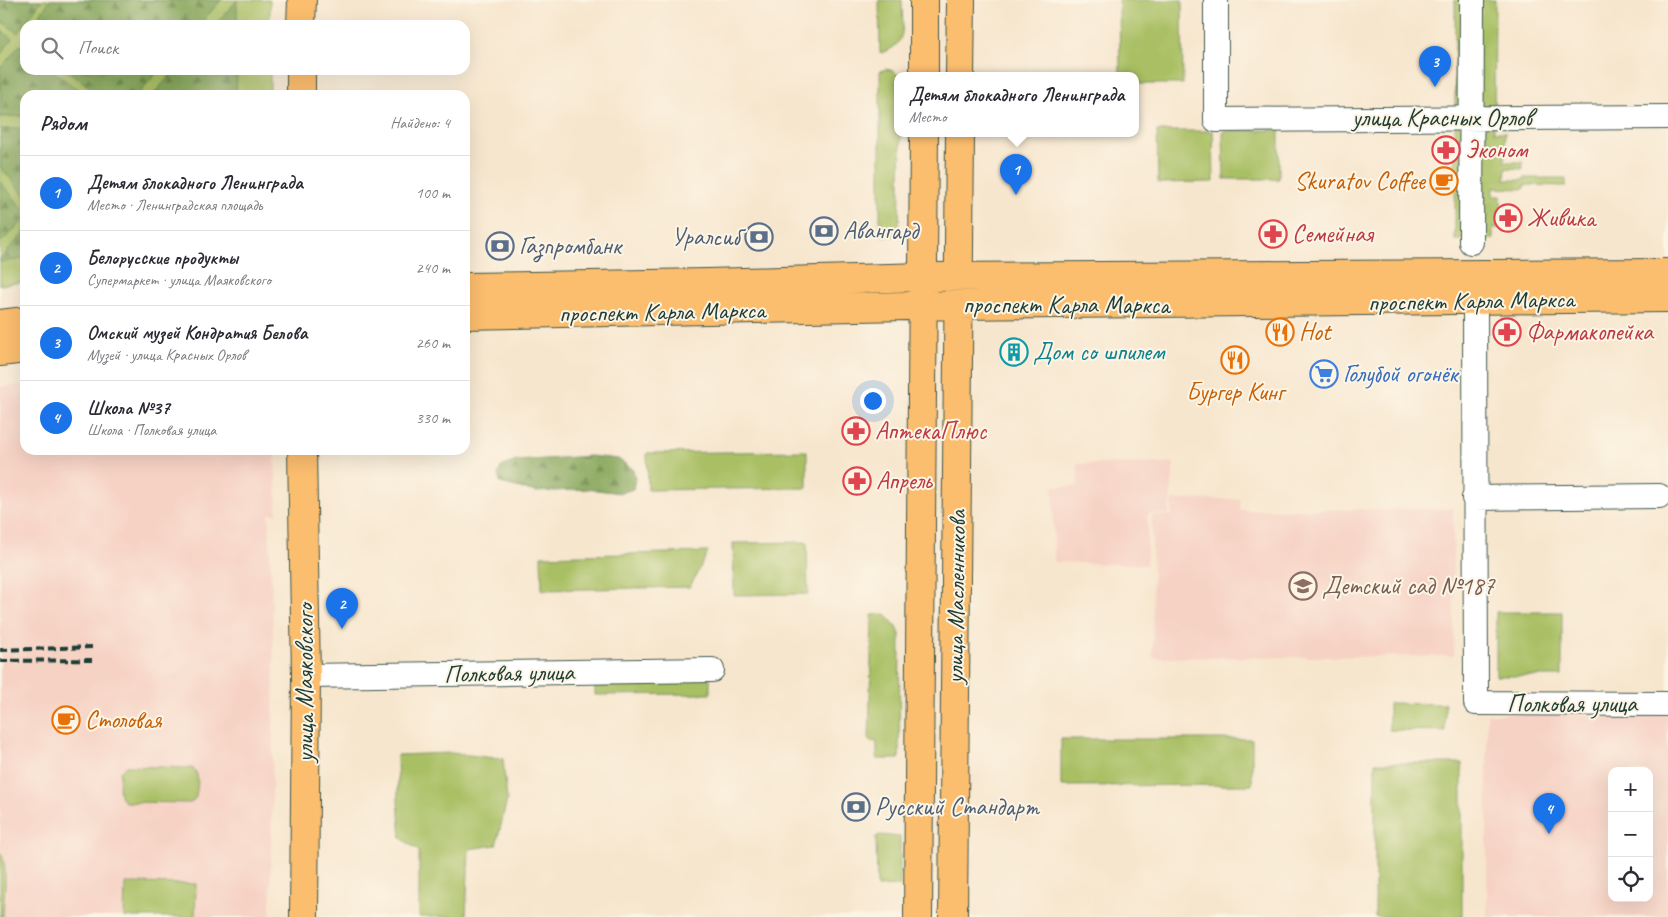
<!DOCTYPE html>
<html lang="ru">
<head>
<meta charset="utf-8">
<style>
  :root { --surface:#fff; --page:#f2f2f3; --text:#2b2b33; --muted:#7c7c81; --line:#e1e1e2; --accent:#1a73e8 }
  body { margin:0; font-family:Caveat,sans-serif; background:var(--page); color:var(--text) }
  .controls { position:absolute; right:15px; bottom:15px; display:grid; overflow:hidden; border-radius:10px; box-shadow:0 5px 20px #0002 }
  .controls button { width:45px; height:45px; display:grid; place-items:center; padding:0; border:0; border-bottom:1px solid var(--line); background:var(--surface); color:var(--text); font:25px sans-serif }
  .you { position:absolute; left:872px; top:400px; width:18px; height:18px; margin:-12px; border:4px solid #fff; border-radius:50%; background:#1a73e8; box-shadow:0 0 0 8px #1a73e833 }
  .badge { display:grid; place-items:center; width:32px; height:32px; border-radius:50%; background:var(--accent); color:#fff; font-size:16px; font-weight:700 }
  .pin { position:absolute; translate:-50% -41px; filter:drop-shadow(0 1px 2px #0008) }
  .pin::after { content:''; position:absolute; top:26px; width:18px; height:15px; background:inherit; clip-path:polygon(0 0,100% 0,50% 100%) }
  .popup { position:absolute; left:894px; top:72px; width:245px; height:65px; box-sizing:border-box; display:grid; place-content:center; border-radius:10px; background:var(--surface); filter:drop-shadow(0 1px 4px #0005); font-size:16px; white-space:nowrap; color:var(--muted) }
  .popup b { font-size:19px; color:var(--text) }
  .popup::after { content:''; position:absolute; left:50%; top:100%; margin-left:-10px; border:10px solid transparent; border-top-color:var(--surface) }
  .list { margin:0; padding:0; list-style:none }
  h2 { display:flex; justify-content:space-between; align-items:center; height:65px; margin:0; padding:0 20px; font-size:21px }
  h2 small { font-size:16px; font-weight:400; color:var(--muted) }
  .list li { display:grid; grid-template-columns:32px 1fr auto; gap:15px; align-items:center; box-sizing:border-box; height:75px; padding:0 20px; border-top:1px solid var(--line) }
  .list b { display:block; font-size:19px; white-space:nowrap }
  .list p { margin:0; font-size:16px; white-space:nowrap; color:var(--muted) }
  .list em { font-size:16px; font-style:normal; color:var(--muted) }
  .icon { flex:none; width:28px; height:28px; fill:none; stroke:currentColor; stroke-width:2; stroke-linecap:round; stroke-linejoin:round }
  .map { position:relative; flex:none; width:1668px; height:917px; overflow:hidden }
  .search { position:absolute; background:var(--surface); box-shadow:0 5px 20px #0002; left:20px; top:20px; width:450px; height:55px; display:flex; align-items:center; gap:12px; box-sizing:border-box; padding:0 18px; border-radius:15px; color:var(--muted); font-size:19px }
  .panel { position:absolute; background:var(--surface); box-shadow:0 5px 20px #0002; left:20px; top:90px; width:450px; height:365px; border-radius:15px }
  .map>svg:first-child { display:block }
  .built { fill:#f6d2c4; fill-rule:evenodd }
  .green { fill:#a9bf64; stroke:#647e4c }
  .forest { fill:url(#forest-firs); stroke:#527247 }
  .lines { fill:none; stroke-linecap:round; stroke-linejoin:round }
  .minor-casing { stroke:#3f564b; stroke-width:26 }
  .major-casing { stroke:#3f564b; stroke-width:30 }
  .minor { stroke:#fff; stroke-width:24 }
  .major { stroke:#fbbd6e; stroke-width:28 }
  .rail { stroke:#1f3d34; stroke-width:4; stroke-dasharray:8 4; stroke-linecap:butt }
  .labels { text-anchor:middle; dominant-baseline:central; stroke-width:4; stroke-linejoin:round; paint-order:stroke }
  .street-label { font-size:25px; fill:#1f3d34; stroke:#fcf5e5 }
  .health-label { font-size:25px; fill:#be3a42; stroke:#fcf5e5; text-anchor:start }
  .food-label { font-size:25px; fill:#c56008; stroke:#fcf5e5; text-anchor:start }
  .service-label { font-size:25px; fill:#4e5e75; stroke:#fcf5e5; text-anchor:start }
  .culture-label { font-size:25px; fill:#0d838f; stroke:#fcf5e5; text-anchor:start }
  .shop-label { font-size:25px; fill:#366cbe; stroke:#fcf5e5; text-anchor:start }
  .education-label { font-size:25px; fill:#785e54; stroke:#fcf5e5; text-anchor:start }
</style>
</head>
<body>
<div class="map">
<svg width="1668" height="917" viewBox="0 0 1668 917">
  <defs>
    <pattern id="forest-firs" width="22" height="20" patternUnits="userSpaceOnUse" patternTransform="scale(1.25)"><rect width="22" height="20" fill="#86a65a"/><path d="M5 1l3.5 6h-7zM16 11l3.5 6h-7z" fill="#6d884b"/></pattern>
  </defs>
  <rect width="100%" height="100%" fill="#fcf5e5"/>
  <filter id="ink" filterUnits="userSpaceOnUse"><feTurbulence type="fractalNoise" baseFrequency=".02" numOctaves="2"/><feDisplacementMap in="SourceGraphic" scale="10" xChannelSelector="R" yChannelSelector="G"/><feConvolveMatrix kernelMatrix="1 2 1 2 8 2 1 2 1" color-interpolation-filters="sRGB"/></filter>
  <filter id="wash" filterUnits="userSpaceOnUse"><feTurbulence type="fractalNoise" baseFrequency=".0096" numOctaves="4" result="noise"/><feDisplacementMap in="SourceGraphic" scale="20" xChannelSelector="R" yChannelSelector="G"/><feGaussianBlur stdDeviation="1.12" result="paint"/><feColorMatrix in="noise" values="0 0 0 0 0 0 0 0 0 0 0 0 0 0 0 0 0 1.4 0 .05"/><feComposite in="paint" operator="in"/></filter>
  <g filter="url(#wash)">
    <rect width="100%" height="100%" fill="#f7e6ce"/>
    <!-- built -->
    <path class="built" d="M25 384V450H275L277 514H269L274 669 270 917H0V387Z
      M1174 463 1169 514H1148L1146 565 1054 562 1053 486H1078V464Z
      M1240 499V510L1453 509 1454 656 1153 658 1152 515H1172V500Z
      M1487 714 1668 715V917H1487ZM1612 771H1649V898H1612Z"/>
    <!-- green -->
    <path class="green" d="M0 0H270V25H25V70H270V95H25V282L0 285Z
      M879 0H902C902 25 909 46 880 53Z
      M1119 0H1182L1183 84H1135V76H1120Z
      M1455 0H1495L1494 132H1505V162H1523L1522 169 1506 168 1505 180H1524V178H1566V186L1524 185V189L1493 188V196H1501L1502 228H1493V239L1455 240Z
      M886 69 894 71 899 76H897V134H901L899 236H883L880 233V71Z
      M1279 130V179H1224L1223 131Z
      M1157 131H1213L1214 182 1158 183Z
      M807 451V488L648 490 647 453Z
      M807 542 808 594 734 595 733 543Z
      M708 552 690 587 542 590 541 556Z
      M1496 612H1562V676H1496Z
      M886 614 897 628 900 634 899 759H877V742L869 741 872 615Z
      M710 674V694L595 695V675Z
      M1389 703 1445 704V731L1389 730Z
      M1061 739H1252V785L1061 786Z
      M451 753 503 759 507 800 496 845 469 849 466 917H419V851L401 838 398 801 397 755Z
      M1375 763H1462V917H1375Z
      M126 766 192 768C201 773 197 788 196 797L191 803 125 802C116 796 120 781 120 772Z
      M880 835 900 837V886L877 887 876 837Z
      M0 852C9 864 3 901 3 917H0Z
      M125 883 196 884 195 917H124Z"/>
    <!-- forest -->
    <path class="forest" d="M0 0H42L18 33 0 20Z
      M50 0H221L199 25H33Z
      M237 0V25H215Z
      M0 29 12 39 0 55Z
      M20 45 25 49V70H52L85 95H25V116L0 117V69Z
      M67 70H159L137 95H100Z
      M175 70H237L236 95H153Z
      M25 128V196L0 166V129Z
      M0 182 25 211V219L0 243Z
      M25 232V259L0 262V259Z
      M590 456 618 459 633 469 635 479 633 489 621 493 589 489 536 492 500 483 498 475 501 467 516 461Z"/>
  </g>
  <g filter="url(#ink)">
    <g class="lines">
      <!-- minor casing -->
      <g class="minor-casing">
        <path id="minor" d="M1216 0V120L1668 117
          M1471 242 1472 0
          M1475 301 1476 703 1668 704
          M1474 498 1659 496
          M306 676 712 670"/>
      </g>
      <!-- major casing -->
      <g class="major-casing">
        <path id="major" d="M301 25 302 0
          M924 76V0
          M960 76 961 0
          M301 95V70
          M465 287 707 283 924 277 1668 273
          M465 315 959 305 1668 298
          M0 324 25 321
          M0 352 25 349
          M302 450 306 676 304 917
          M918 917 924 134
          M953 917 960 134"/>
      </g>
      <!-- minor -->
      <use href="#minor" class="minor"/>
      <!-- major -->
      <use href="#major" class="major"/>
      <!-- rail -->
      <path class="rail" d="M0 650 95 647
        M0 661 95 660"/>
    </g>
  </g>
  <!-- icons -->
  <defs>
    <g id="pharmacy-ring" transform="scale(1.4375)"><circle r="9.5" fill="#fcf5e5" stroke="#e0444e" stroke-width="1.5"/><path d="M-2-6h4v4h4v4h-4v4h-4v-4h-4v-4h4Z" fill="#e0444e"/></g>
    <g id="cafe-ring" transform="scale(1.4375)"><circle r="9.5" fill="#fcf5e5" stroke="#e8710a" stroke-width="1.5"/><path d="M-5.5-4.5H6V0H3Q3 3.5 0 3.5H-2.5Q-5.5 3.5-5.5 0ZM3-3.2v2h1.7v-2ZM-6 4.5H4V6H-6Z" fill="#e8710a"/></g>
    <g id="bank-ring" transform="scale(1.4375)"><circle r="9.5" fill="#fcf5e5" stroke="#5c6f8a" stroke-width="1.5"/><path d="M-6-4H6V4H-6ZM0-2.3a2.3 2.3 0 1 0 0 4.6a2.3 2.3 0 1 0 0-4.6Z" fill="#5c6f8a"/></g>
    <g id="restaurant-ring" transform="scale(1.4375)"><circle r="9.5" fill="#fcf5e5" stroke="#e8710a" stroke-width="1.5"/><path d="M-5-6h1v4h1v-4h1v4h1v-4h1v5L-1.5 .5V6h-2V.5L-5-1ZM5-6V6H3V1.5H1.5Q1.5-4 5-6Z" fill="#e8710a"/></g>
    <g id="building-ring" transform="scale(1.4375)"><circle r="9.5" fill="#fcf5e5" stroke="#0f9aa8" stroke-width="1.5"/><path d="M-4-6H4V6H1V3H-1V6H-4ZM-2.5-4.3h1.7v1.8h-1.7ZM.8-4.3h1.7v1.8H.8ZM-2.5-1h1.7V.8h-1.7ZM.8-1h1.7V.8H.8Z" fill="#0f9aa8"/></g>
    <g id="supermarket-ring" transform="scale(1.4375)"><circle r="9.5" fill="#fcf5e5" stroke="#3f7fe0" stroke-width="1.5"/><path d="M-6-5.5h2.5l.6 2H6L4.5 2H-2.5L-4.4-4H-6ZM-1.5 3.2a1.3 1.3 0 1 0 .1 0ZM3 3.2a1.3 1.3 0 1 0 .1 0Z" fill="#3f7fe0"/></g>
    <g id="school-ring" transform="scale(1.4375)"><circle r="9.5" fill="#fcf5e5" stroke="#8d6e63" stroke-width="1.5"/><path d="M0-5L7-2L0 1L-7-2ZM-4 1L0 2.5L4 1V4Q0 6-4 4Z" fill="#8d6e63"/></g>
  </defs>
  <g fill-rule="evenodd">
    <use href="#pharmacy-ring" x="1446" y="150"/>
    <use href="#cafe-ring" x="1444" y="181"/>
    <use href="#pharmacy-ring" x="1508" y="218"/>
    <use href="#bank-ring" x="824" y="231"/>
    <use href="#pharmacy-ring" x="1273" y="234"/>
    <use href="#bank-ring" x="759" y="237"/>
    <use href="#bank-ring" x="500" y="246"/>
    <use href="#restaurant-ring" x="1280" y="332"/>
    <use href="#pharmacy-ring" x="1507" y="332"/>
    <use href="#building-ring" x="1014" y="352"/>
    <use href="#restaurant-ring" x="1235" y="360"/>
    <use href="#supermarket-ring" x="1324" y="374"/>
    <use href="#pharmacy-ring" x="856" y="431"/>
    <use href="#pharmacy-ring" x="857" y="481"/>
    <use href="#school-ring" x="1303" y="586"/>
    <use href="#cafe-ring" x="66" y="720"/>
    <use href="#bank-ring" x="856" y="807"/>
  </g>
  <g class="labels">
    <!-- street labels -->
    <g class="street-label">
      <text x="1442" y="118">улица Красных Орлов</text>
      <text transform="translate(1471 301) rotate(-1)">проспект Карла Маркса</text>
      <text x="1066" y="305">проспект Карла Маркса</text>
      <text transform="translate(662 312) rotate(-1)">проспект Карла Маркса</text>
      <text transform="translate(956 597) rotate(-89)">улица Масленникова</text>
      <text transform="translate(509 673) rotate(-1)">Полковая улица</text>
      <text transform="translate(305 683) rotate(-90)">улица Маяковского</text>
      <text x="1572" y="704">Полковая улица</text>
    </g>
    <!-- health labels -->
    <g class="health-label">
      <text x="1465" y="150">Эконом</text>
      <text x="1527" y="218">Живика</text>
      <text x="1292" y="234">Семейная</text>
      <text x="1526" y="332">Фармакопейка</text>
      <text x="875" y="431">АптекаПлюс</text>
      <text x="876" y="481">Апрель</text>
    </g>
    <!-- food labels -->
    <g class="food-label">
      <text x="1425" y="181" text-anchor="end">Skuratov Coffee</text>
      <text x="1299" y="332">Hot</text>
      <text x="1235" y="392" text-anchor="middle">Бургер Кинг</text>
      <text x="85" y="720">Столовая</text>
    </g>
    <!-- service labels -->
    <g class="service-label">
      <text x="843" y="231">Авангард</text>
      <text x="740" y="237" text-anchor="end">Уралсиб</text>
      <text x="519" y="246">Газпромбанк</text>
      <text x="875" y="807">Русский Стандарт</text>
    </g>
    <!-- culture labels -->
    <g class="culture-label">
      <text x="1033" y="352">Дом со шпилем</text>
    </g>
    <!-- shop labels -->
    <g class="shop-label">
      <text x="1343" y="374">Голубой огонёк</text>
    </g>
    <!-- education labels -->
    <g class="education-label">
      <text x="1322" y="586">Детский сад №187</text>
    </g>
  </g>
</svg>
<div class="controls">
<button>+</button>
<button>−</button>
<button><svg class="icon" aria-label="locate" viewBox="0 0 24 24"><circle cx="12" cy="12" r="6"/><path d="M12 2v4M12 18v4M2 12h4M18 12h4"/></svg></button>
</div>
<div class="you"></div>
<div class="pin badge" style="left:1016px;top:195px">1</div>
<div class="popup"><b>Детям блокадного Ленинграда</b>Место</div>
<div class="pin badge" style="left:342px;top:629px">2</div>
<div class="pin badge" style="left:1435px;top:87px">3</div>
<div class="pin badge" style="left:1549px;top:834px">4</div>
<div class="search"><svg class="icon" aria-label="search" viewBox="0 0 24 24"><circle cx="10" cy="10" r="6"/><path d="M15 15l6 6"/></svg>Поиск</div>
<section class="panel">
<h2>Рядом<small>Найдено: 4</small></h2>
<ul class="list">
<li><span class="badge">1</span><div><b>Детям блокадного Ленинграда</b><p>Место · Ленинградская площадь</p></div><em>100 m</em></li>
<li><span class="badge">2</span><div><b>Белорусские продукты</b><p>Супермаркет · улица Маяковского</p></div><em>240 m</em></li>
<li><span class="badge">3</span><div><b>Омский музей Кондратия Белова</b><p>Музей · улица Красных Орлов</p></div><em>260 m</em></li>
<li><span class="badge">4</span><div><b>Школа №37</b><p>Школа · Полковая улица</p></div><em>330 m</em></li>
</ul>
</section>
</div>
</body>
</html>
